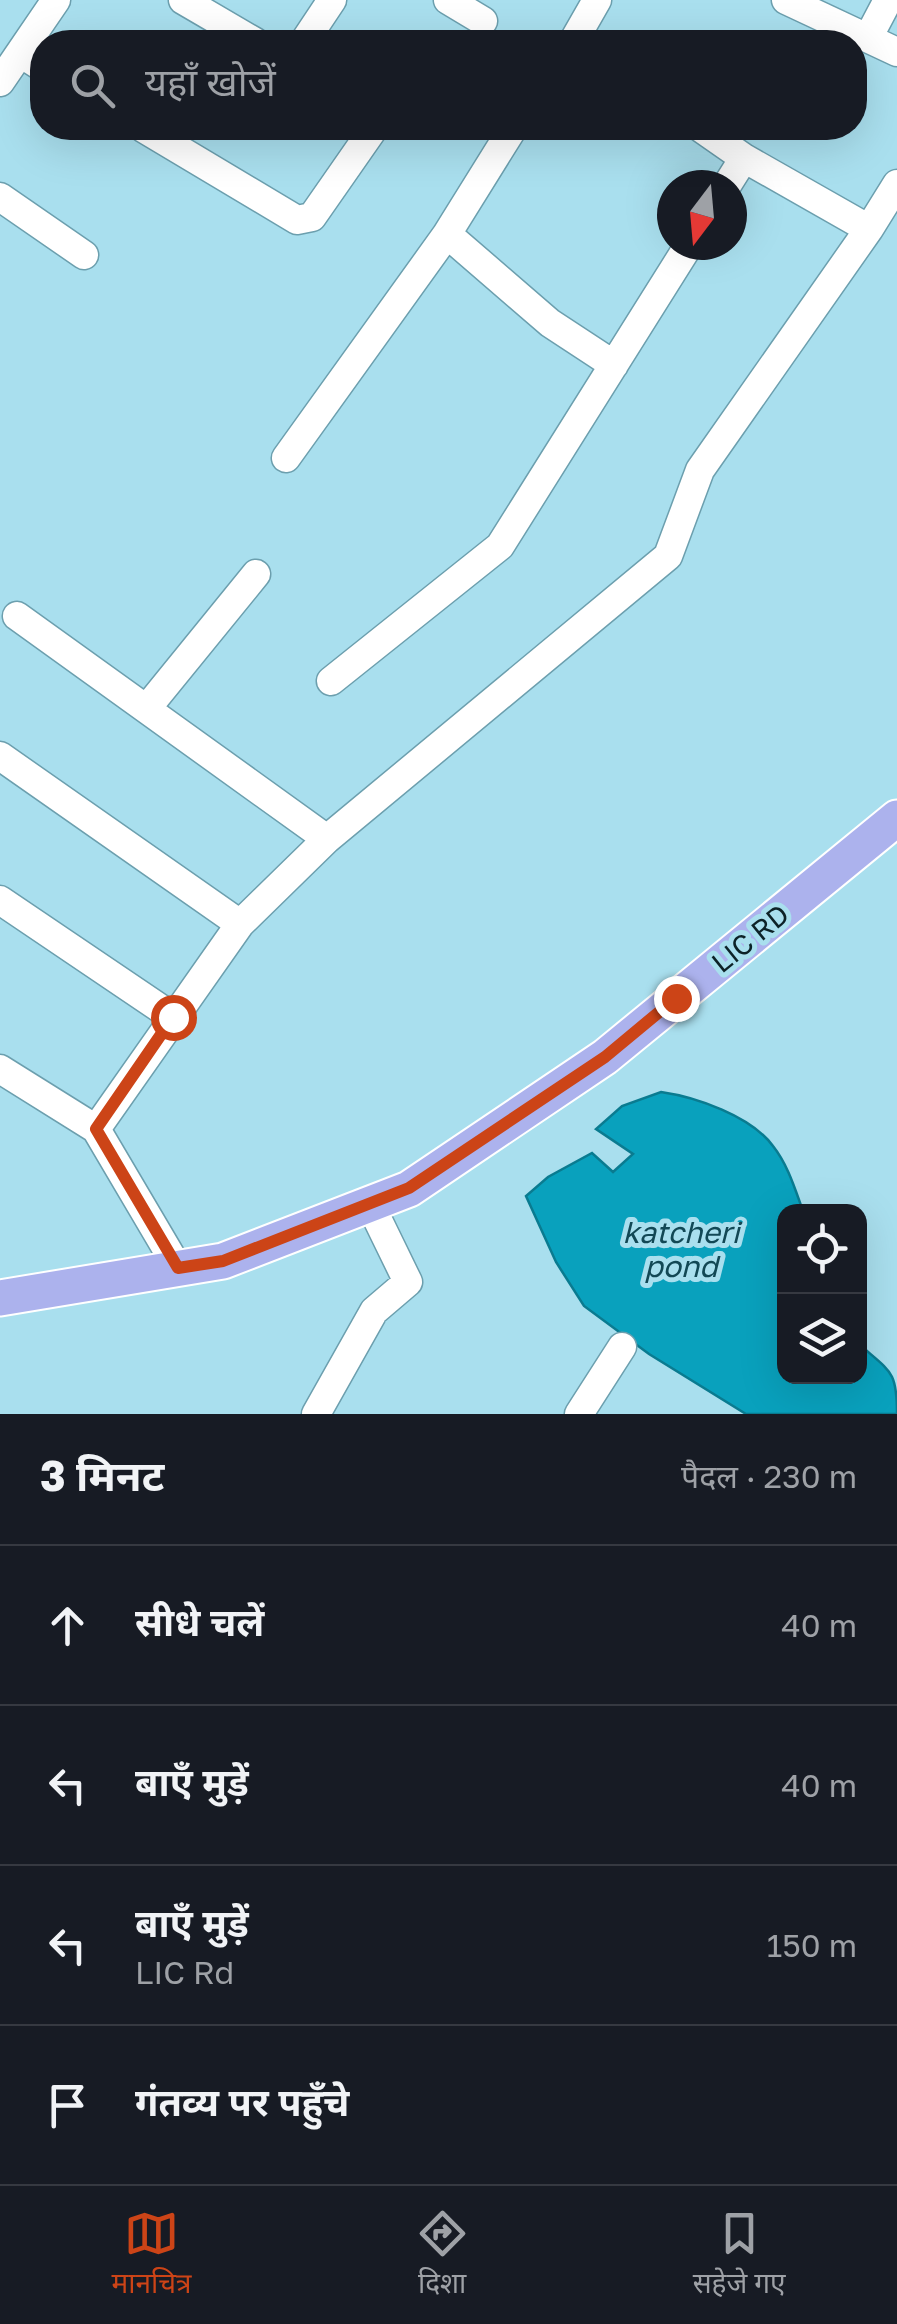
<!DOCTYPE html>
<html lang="hi">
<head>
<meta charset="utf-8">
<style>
  :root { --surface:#171b24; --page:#242831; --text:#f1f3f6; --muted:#9ea1a6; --line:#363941; --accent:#cc4417 }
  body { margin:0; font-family:"Golos Text","Noto Sans Devanagari",sans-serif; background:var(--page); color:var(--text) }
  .controls { position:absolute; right:30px; bottom:30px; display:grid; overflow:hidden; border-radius:20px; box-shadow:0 10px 40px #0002 }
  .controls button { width:90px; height:90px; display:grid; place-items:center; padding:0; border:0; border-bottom:2px solid var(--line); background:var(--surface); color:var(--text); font:50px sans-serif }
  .compass { position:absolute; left:657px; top:170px; width:90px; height:90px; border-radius:50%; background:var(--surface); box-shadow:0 10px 40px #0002; rotate:196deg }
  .stop { position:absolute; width:30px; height:30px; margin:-22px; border:8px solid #cc4417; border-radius:50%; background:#fff }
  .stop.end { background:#cc4417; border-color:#fff; box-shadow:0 2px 10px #0008 }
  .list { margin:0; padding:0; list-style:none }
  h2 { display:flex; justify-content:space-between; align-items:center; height:130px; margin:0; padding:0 40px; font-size:42px }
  h2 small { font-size:32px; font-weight:400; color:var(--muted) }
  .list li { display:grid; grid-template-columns:65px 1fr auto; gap:30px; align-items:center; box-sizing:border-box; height:160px; padding:0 40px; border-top:2px solid var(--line) }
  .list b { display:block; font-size:38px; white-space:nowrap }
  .list p { margin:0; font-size:32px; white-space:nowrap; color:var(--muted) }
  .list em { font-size:32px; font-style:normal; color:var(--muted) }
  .icon { flex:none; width:55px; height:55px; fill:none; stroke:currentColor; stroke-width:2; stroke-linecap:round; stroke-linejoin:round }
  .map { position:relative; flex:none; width:897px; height:1414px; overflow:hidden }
  .search { position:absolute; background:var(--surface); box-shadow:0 10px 40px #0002; left:30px; right:30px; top:30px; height:110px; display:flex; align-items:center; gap:25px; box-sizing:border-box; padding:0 35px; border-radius:40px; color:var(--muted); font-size:38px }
  .sheet { height:770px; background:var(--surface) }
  nav { display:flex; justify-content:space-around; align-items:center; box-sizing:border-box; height:140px; border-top:2px solid var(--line); background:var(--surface); font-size:28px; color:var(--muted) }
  nav a { display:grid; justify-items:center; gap:5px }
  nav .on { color:var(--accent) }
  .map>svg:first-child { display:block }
  .water { fill:#09a1bd; stroke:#0a7b90; stroke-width:2.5 }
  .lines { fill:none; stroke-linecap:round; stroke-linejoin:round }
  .minor-casing { stroke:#6c9fae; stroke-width:31 }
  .major-casing { stroke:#fff; stroke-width:39 }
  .minor { stroke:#fff; stroke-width:28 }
  .major { stroke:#acb2ed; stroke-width:35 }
  .route { stroke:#cc4417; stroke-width:12 }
  .labels { text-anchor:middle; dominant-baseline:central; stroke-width:10; stroke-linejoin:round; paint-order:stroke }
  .street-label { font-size:28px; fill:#0c2227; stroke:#a9dfee }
  .water-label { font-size:30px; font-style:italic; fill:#124855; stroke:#a9dfee }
</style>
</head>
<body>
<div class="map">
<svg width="897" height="1414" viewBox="0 0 897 1414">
  <rect width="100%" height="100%" fill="#a9dfee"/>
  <!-- water -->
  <path class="water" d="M661 1092C696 1097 751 1116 773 1146 788 1165 795 1189 803 1211L784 1212V1376H860V1345C891 1372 897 1371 897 1414H746L649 1354 584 1306 556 1262 526 1196 548 1177 592 1153 613 1172 633 1154 596 1129 622 1106Z"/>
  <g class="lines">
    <!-- minor casing -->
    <g class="minor-casing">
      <path id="minor" d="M183 0 255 42
        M448 0 483 21
        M786 0 897 52
        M868 38 888 0
        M304 42 332 0
        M573 42 597 0
        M20 53 42 67
        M0 82 56 0
        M143 128 297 220 312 217 374 128
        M701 128 744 158 869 229
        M727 185 744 158
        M0 197 84 255
        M447 234 550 323 614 365
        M286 458 447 234 513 128
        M17 616 327 839
        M331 681 500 546 689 245
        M147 708 256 574
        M0 756 240 924
        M0 900 173 1017
        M0 1069 96 1129 178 1268
        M96 1129 240 924 327 839 668 556 700 470 869 229 897 184
        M316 1414 374 1311 408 1282 370 1204
        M579 1414 622 1347"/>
    </g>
    <!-- major casing -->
    <g class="major-casing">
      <path id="major" d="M0 1298 223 1261 409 1189 605 1057 897 818"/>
    </g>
    <!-- minor -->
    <use href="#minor" class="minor"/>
    <!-- major -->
    <use href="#major" class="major"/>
  </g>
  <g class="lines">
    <!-- route -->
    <path class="route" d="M173 1017 96 1129 178 1268 223 1261 409 1188 605 1057 676 998"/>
  </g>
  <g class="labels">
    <!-- street labels -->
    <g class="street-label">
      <text transform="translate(750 938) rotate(-39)">LIC RD</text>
    </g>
    <!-- water labels -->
    <g class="water-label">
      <text x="681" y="1232">katcheri<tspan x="681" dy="34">pond</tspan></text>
    </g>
  </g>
</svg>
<div class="controls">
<button><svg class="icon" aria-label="locate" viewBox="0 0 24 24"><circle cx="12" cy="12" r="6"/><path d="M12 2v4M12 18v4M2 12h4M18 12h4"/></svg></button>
<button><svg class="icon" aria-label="layers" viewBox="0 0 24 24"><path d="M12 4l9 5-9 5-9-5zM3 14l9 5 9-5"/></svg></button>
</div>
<svg class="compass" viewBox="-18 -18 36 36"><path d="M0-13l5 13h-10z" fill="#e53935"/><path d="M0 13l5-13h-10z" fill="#9ea1a6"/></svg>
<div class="stop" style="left:173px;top:1017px"></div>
<div class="stop end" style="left:676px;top:998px"></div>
<div class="search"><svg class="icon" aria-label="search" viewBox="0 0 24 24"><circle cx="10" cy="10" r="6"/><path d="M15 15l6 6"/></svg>यहाँ खोजें</div>
</div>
<section class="sheet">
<h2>3 मिनट<small>पैदल · 230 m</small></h2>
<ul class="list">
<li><svg class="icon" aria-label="ahead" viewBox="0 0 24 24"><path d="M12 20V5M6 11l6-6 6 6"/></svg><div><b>सीधे चलें</b></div><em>40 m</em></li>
<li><svg class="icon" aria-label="left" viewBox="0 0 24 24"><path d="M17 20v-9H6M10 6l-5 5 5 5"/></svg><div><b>बाएँ मुड़ें</b></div><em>40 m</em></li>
<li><svg class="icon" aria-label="left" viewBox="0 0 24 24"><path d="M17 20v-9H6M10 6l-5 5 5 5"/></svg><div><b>बाएँ मुड़ें</b><p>LIC Rd</p></div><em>150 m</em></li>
<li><svg class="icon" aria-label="arrive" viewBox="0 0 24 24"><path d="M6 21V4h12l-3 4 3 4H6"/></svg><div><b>गंतव्य पर पहुँचे</b></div></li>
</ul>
</section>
<nav>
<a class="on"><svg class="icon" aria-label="map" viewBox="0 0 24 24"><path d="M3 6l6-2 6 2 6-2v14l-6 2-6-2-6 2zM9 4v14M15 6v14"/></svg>मानचित्र</a>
<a><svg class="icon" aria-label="directions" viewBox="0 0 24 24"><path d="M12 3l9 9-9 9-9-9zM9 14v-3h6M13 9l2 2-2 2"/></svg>दिशा</a>
<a><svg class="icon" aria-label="saved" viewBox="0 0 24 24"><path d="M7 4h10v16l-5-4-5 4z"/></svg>सहेजे गए</a>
</nav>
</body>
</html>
